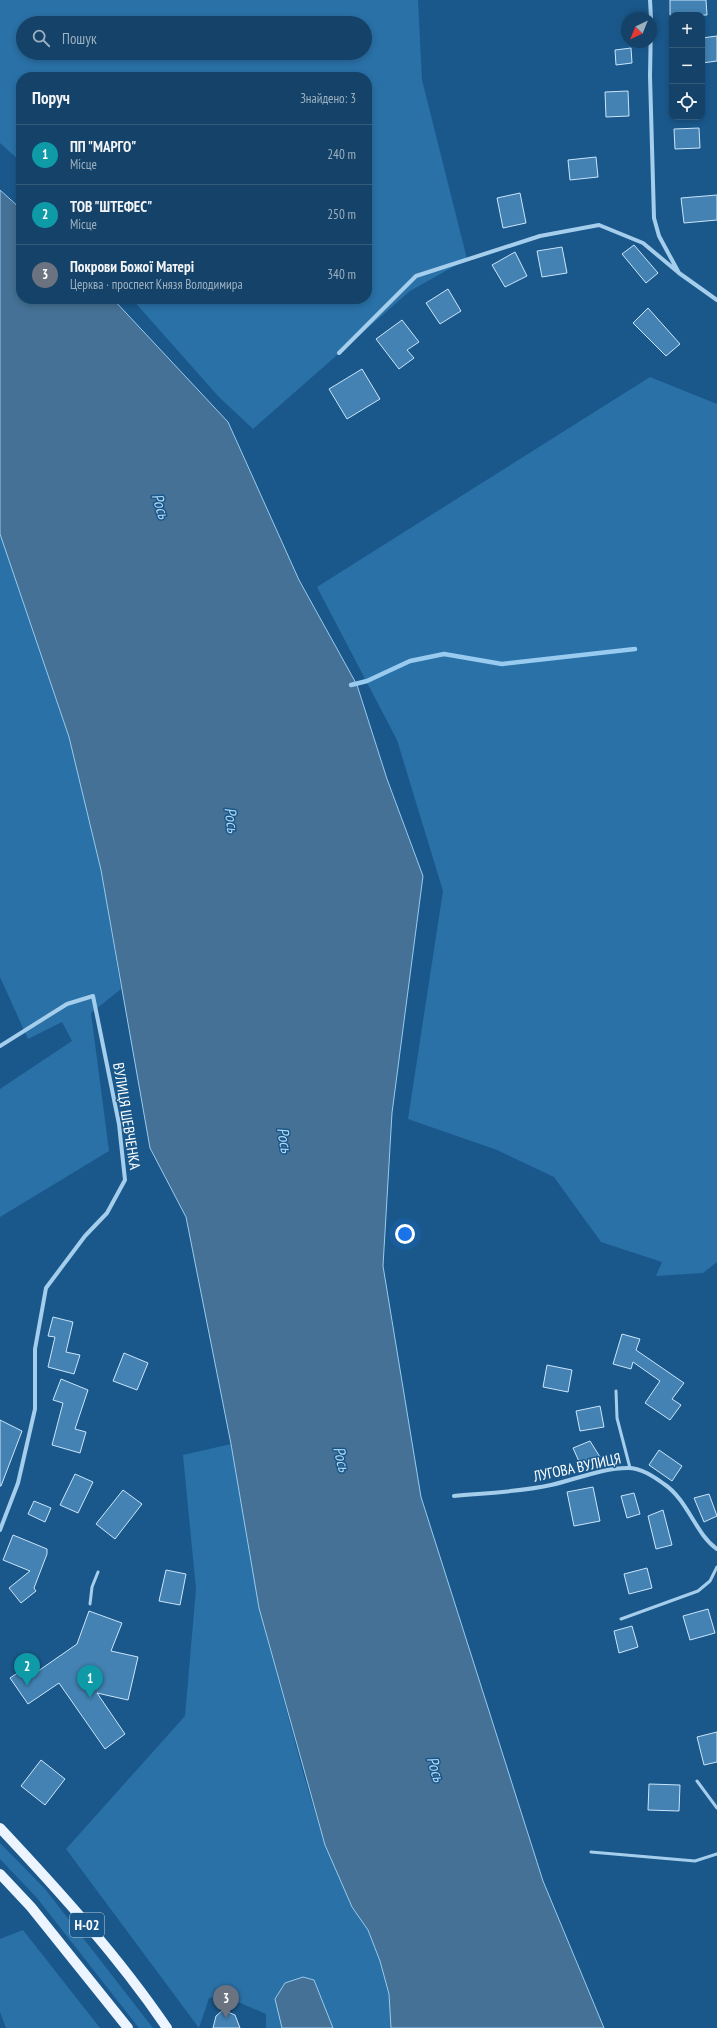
<!DOCTYPE html>
<html lang="uk">
<head>
<meta charset="utf-8">
<style>
  :root { --surface:#144268; --page:#1d496e; --text:#f1f3f6; --muted:#9db0c0; --line:#335b7c; --accent:#eead8d }
  body { margin:0; font-family:"PT Sans Narrow",sans-serif; background:var(--page); color:var(--text) }
  .controls { position:absolute; right:12px; top:12px; display:grid; overflow:hidden; border-radius:8px; box-shadow:0 2px 6px #0003 }
  .controls button { width:36px; height:36px; display:grid; place-items:center; padding:0; border:0; border-bottom:1px solid var(--line); background:var(--surface); color:var(--text); font:20px sans-serif }
  .compass { position:absolute; left:621px; top:12px; width:36px; height:36px; border-radius:50%; background:var(--surface); box-shadow:0 2px 6px #0003; rotate:223deg }
  .you { position:absolute; left:405px; top:1234px; width:14px; height:14px; margin:-10px; border:3px solid #fff; border-radius:50%; background:#1a73e8; box-shadow:0 0 0 6px #1a73e833 }
  .badge { display:grid; place-items:center; width:26px; height:26px; border-radius:50%; background:var(--accent); color:#fff; font-size:13px; font-weight:700 }
  .pin { position:absolute; translate:-50% -33px; filter:drop-shadow(0 1px 2px #0008) }
  .pin::after { content:''; position:absolute; top:21px; width:14px; height:12px; background:inherit; clip-path:polygon(0 0,100% 0,50% 100%) }
  .list { margin:0; padding:0; list-style:none }
  h2 { display:flex; justify-content:space-between; align-items:center; height:52px; margin:0; padding:0 16px; font-size:17px }
  h2 small { font-size:13px; font-weight:400; color:var(--muted) }
  .list li { display:grid; grid-template-columns:26px 1fr auto; gap:12px; align-items:center; box-sizing:border-box; height:60px; padding:0 16px; border-top:1px solid var(--line) }
  .list b { display:block; font-size:15px; white-space:nowrap }
  .list p { margin:0; font-size:13px; white-space:nowrap; color:var(--muted) }
  .list em { font-size:13px; font-style:normal; color:var(--muted) }
  .icon { flex:none; width:22px; height:22px; fill:none; stroke:currentColor; stroke-width:2; stroke-linecap:round; stroke-linejoin:round }
  .map { position:relative; flex:none; width:717px; height:2028px; overflow:hidden }
  .search { position:absolute; background:var(--surface); box-shadow:0 2px 6px #0003; left:16px; top:16px; width:356px; height:44px; display:flex; align-items:center; gap:10px; box-sizing:border-box; padding:0 14px; border-radius:22px; color:var(--muted); font-size:15px }
  .panel { position:absolute; background:var(--surface); box-shadow:0 2px 6px #0003; left:16px; top:72px; width:356px; height:232px; border-radius:16px }
  .map>svg:first-child { display:block }
  .green { fill:#2a71a7; fill-rule:evenodd }
  .water { fill:#447195; stroke:#98cbef }
  .lines { fill:none; stroke-linecap:round; stroke-linejoin:round }
  .stream { stroke:#98cbef; stroke-width:4.5 }
  .building { fill:#4382b3; stroke:#cbe5fa }
  .service { stroke:#a5ceed; stroke-width:3 }
  .minor { stroke:#a5ceed; stroke-width:4 }
  .primary { stroke:#ecf5ff; stroke-width:10 }
  .labels { text-anchor:middle; dominant-baseline:central; stroke-width:3; stroke-linejoin:round; paint-order:stroke }
  .shield { fill:#1a588b; stroke:#bacddc; stroke-width:1 }
  .shield-label { font-size:14px; font-weight:bold; fill:#fff }
  .street-label { font-size:15px; fill:#fff; stroke:#1a588b }
  .water-label { font-size:16px; font-style:italic; fill:#b1d8f4; stroke:#1a588b }
</style>
</head>
<body>
<div class="map">
<svg width="717" height="2028" viewBox="0 0 717 2028">
  <rect width="100%" height="100%" fill="#1a588b"/>
  <!-- green -->
  <path class="green" d="M0 0H418L422 80 467 259 410 291 253 429 218 396 132 299H367V77H21V162L0 143ZM23 23H365V53H23Z
    M650 377 717 404V1262L703 1273 656 1276 662 1262 601 1242 554 1177 497 1150 408 1119 443 891 397 740 317 587Z
    M0 534 69 737 101 870 121 989 91 1013 109 1151 0 1217V1089L72 1041 62 1022 28 1039 0 977Z
    M231 1444 259 1608 304 1776 325 1845 352 1907 368 1930 380 1961 389 1994 391 2028H266V2014L224 1996 209 1998 199 2028 66 1849 185 1716 196 1589 183 1455Z
    M0 1843 45 1889 153 2028H139L37 1898 0 1859Z
    M23 1930 100 2028H6L0 2012V1939Z"/>
  <!-- water -->
  <path class="water" d="M0 190 21 209V299H113L228 422 299 580 357 685 387 779 423 876 392 1113 383 1266 421 1497 543 1881 604 2028H391L389 1994 380 1961 368 1930 352 1907 325 1845 259 1608 231 1444 186 1217 150 1148 101 870 69 737 0 534Z
    M303 1977 314 1980 333 2028H282L275 1999 285 1983Z"/>
  <g class="lines">
    <!-- stream -->
    <path class="stream" d="M351 685 367 681 410 661 444 654 502 664 635 649"/>
  </g>
  <!-- building -->
  <path class="building" d="M670 0H706L707 15H670Z
    M717 36V61L702 63V38Z
    M631 48 632 63 616 65 615 50Z
    M628 91 629 116 606 117 605 92Z
    M699 128 700 148 675 149 674 129Z
    M596 157 598 177 570 180 568 160Z
    M520 193 526 223 503 228 497 198Z
    M717 195V220L684 223 681 198Z
    M634 245 658 273 646 283 622 254Z
    M562 247 567 273 542 277 537 251Z
    M515 252 527 276 505 287 492 265Z
    M448 289 461 311 440 324 426 303Z
    M648 308 680 344 666 356 633 323Z
    M402 320 419 342 407 350 414 358 399 369 376 339Z
    M362 369 380 399 347 419 329 389Z
    M53 1317 73 1322 66 1352 80 1355 74 1374 48 1367 55 1337 48 1336Z
    M622 1334 640 1339 636 1350 684 1383 672 1399 681 1405 670 1420 645 1403 660 1381 633 1362 631 1369 613 1364Z
    M124 1353 148 1363 137 1390 113 1381Z
    M547 1365 572 1370 568 1392 543 1387Z
    M61 1379 88 1390 75 1429 86 1432 80 1453 52 1445 63 1403 53 1400Z
    M600 1406 604 1427 580 1431 576 1411Z
    M0 1420 22 1431 1 1486H0Z
    M590 1441 600 1457 581 1466 573 1448Z
    M659 1450 682 1466 672 1481 649 1465Z
    M75 1474 93 1482 78 1513 60 1505Z
    M593 1487 600 1521 574 1526 567 1492Z
    M123 1490 142 1504 115 1539 96 1524Z
    M634 1493 640 1514 627 1518 621 1496Z
    M709 1494 717 1516 704 1522 694 1498Z
    M34 1501 51 1508 45 1522 28 1514Z
    M663 1510 672 1545 656 1549 648 1516Z
    M13 1535 47 1549V1554L34 1588 36 1591 21 1603 9 1588 30 1571 3 1560Z
    M647 1568 652 1588 629 1594 624 1574Z
    M166 1570 186 1574 180 1605 159 1601Z
    M708 1609 715 1633 690 1640 683 1616Z
    M89 1611 122 1623 111 1651 138 1657 128 1700 97 1693 125 1734 105 1749 59 1683 28 1704 10 1678 25 1668 31 1676 77 1644Z
    M632 1626 638 1647 619 1653 614 1631Z
    M717 1732V1762L704 1765 697 1737Z
    M41 1760 65 1779 45 1805 21 1786Z
    M649 1784 680 1785 679 1811 648 1810Z
    M223 2010 235 2015 240 2028H213L216 2016Z"/>
  <g class="lines">
    <!-- service -->
    <path class="service" d="M616 1391 617 1418 630 1468
      M90 1604 92 1587 98 1572
      M621 1619 698 1591 710 1581 717 1567
      M697 1781 717 1808
      M591 1852 695 1861 717 1854"/>
    <!-- minor -->
    <path class="minor" d="M650 0 651 18
      M651 21 650 76 654 218 659 236 679 273 717 300
      M339 353 416 276 540 236 599 225 643 243 679 273
      M0 1046 67 1004 93 996 119 1124 125 1180 107 1213 85 1236 46 1288 35 1349V1409L18 1483 0 1530
      M454 1496C487 1493 519 1492 551 1485 577 1479 602 1468 628 1468 641 1468 653 1476 664 1484 688 1500 696 1535 717 1549"/>
    <!-- primary -->
    <path class="primary" d="M0 1828C59 1891 118 1956 167 2028
      M0 1874 31 1907 128 2028"/>
  </g>
  <g class="labels">
    <!-- shield labels -->
    <rect class="shield" x="70" y="1913" width="34" height="24" rx="3"/>
    <g class="shield-label">
      <text x="87" y="1925">Н-02</text>
    </g>
    <!-- street labels -->
    <g class="street-label">
      <text transform="translate(127 1116) rotate(81)">ВУЛИЦЯ ШЕВЧЕНКА</text>
      <text transform="translate(577 1467) rotate(-12)">ЛУГОВА ВУЛИЦЯ</text>
    </g>
    <!-- water labels -->
    <g class="water-label">
      <text transform="translate(161 506) rotate(73)">Рось</text>
      <text transform="translate(232 820) rotate(83)">Рось</text>
      <text transform="translate(285 1140) rotate(80)">Рось</text>
      <text transform="translate(342 1459) rotate(77)">Рось</text>
      <text transform="translate(436 1769) rotate(73)">Рось</text>
    </g>
  </g>
</svg>
<div class="controls">
<button>+</button>
<button>−</button>
<button><svg class="icon" aria-label="locate" viewBox="0 0 24 24"><circle cx="12" cy="12" r="6"/><path d="M12 2v4M12 18v4M2 12h4M18 12h4"/></svg></button>
</div>
<svg class="compass" viewBox="-18 -18 36 36"><path d="M0-13l5 13h-10z" fill="#e53935"/><path d="M0 13l5-13h-10z" fill="#9db0c0"/></svg>
<div class="you"></div>
<div class="pin badge" style="left:90px;top:1698px;background:#0f9aa8">1</div>
<div class="pin badge" style="left:27px;top:1686px;background:#0f9aa8">2</div>
<div class="pin badge" style="left:226px;top:2018px;background:#6b7280">3</div>
<div class="search"><svg class="icon" aria-label="search" viewBox="0 0 24 24"><circle cx="10" cy="10" r="6"/><path d="M15 15l6 6"/></svg>Пошук</div>
<section class="panel">
<h2>Поруч<small>Знайдено: 3</small></h2>
<ul class="list">
<li><span class="badge" style="background:#0f9aa8">1</span><div><b>ПП &quot;МАРГО&quot;</b><p>Місце</p></div><em>240 m</em></li>
<li><span class="badge" style="background:#0f9aa8">2</span><div><b>ТОВ &quot;ШТЕФЕС&quot;</b><p>Місце</p></div><em>250 m</em></li>
<li><span class="badge" style="background:#6b7280">3</span><div><b>Покрови Божої Матері</b><p>Церква · проспект Князя Володимира</p></div><em>340 m</em></li>
</ul>
</section>
</div>
</body>
</html>
